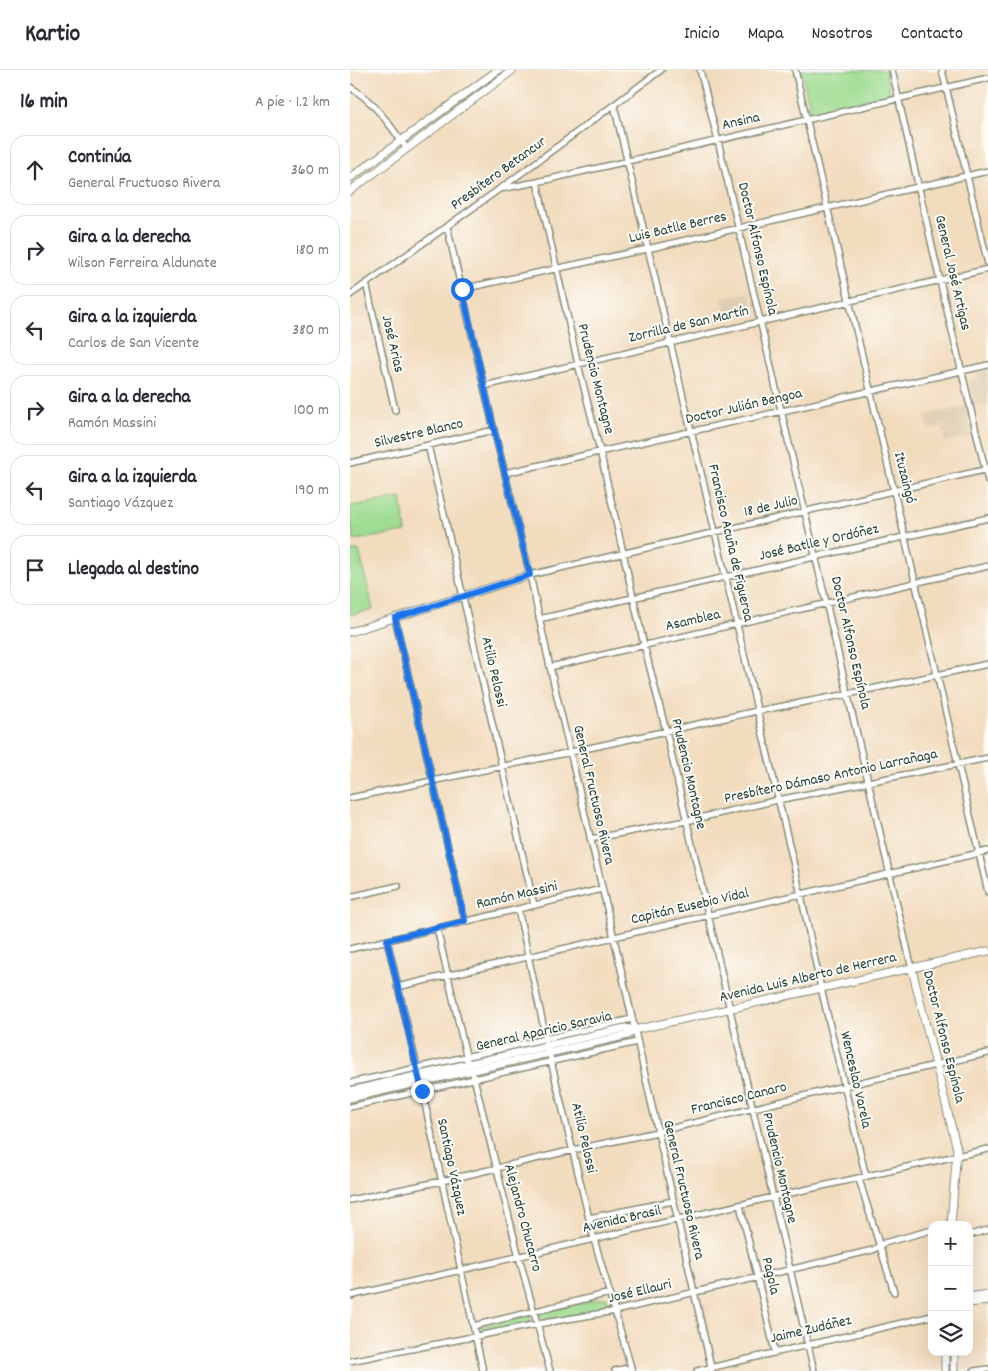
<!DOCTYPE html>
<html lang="es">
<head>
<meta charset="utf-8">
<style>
  :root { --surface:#fff; --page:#f7f7f7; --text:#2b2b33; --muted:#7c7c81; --line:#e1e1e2 }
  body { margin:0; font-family:Dekko,sans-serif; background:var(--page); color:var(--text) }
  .controls { position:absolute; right:15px; bottom:15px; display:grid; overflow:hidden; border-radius:10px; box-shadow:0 5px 20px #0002 }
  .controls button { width:45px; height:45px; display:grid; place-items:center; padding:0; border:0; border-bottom:1px solid var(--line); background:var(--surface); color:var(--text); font:25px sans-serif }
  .stop { position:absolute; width:15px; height:15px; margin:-11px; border:4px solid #1a73e8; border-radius:50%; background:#fff }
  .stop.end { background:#1a73e8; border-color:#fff; box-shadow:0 1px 5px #0008 }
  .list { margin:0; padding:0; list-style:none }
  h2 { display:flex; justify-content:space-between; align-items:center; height:65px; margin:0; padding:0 20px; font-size:21px }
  h2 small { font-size:16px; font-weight:400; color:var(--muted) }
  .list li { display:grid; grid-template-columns:32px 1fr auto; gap:15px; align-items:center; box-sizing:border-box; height:70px; margin:0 10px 10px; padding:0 10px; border:1px solid var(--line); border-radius:15px }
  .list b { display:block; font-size:19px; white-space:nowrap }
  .list p { margin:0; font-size:16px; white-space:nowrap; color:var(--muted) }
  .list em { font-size:16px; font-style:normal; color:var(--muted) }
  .icon { flex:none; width:28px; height:28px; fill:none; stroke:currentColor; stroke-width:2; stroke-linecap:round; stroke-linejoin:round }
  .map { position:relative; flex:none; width:638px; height:1301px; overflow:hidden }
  header { display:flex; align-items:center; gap:30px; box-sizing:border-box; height:70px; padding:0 25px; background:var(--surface); border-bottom:1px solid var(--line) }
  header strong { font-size:24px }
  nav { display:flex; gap:28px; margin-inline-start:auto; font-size:18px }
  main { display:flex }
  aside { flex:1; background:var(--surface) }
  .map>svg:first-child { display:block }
  .built { fill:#e0ceb2 }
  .green { fill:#9fdc91; stroke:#5f8c62 }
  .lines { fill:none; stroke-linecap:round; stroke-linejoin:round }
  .street-casing { stroke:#888c79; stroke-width:8 }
  .secondary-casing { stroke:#888c79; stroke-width:9 }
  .street { stroke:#fff; stroke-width:5 }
  .secondary { stroke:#fff; stroke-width:7 }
  .route { stroke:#1a73e8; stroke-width:6 }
  .labels { text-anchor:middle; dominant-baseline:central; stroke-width:4; stroke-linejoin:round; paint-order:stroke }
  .street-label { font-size:15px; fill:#1f3d34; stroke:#fdfcf7 }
</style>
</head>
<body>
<header>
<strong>Kartio</strong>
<nav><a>Inicio</a><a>Mapa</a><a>Nosotros</a><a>Contacto</a></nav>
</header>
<main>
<aside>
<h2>16 min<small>A pie · 1.2 km</small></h2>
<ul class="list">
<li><svg class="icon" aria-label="ahead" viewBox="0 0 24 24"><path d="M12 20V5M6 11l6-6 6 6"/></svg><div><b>Continúa</b><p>General Fructuoso Rivera</p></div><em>360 m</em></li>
<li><svg class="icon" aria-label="right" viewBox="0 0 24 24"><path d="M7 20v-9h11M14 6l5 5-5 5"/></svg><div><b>Gira a la derecha</b><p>Wilson Ferreira Aldunate</p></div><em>180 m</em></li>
<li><svg class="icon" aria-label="left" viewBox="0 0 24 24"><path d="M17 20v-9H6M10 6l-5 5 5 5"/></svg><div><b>Gira a la izquierda</b><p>Carlos de San Vicente</p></div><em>380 m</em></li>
<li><svg class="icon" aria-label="right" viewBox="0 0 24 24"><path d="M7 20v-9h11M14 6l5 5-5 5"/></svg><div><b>Gira a la derecha</b><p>Ramón Massini</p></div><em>100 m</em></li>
<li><svg class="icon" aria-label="left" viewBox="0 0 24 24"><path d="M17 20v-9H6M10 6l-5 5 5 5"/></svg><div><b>Gira a la izquierda</b><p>Santiago Vázquez</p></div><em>190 m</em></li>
<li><svg class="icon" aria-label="arrive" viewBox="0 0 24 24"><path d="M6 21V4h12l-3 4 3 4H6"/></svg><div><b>Llegada al destino</b></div></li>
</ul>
</aside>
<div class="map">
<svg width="638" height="1301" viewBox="0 0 638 1301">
  <rect width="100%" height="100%" fill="#fdfcf7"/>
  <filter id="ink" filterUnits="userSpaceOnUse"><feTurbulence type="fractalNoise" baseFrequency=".02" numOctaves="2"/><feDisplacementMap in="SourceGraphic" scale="10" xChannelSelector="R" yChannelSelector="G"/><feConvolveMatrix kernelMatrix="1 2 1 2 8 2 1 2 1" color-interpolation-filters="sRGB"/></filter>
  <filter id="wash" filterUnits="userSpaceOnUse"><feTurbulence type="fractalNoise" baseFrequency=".0096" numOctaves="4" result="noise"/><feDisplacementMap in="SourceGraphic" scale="20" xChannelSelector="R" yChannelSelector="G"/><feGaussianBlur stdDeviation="1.12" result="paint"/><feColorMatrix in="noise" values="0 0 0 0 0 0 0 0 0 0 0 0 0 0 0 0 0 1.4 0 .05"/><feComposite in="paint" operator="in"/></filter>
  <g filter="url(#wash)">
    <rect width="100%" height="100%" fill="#f2dcbe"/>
    <!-- built -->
    <path class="built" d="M399 222 403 240 383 245 382 242 375 244 372 228Z
      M638 300V333L625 336 619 313 622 312V310L626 309 628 314H630L627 303Z
      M616 336 622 366 595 372 592 357 578 360 575 345Z"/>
    <!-- green -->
    <path class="green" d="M451 0H535L540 24 461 42Z
      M51 428 56 462 4 470 0 447V436Z
      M9 480 23 540 0 545V482Z
      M257 1227 260 1238 190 1251 188 1243Z
      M179 1245 182 1253 128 1264 127 1257Z"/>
  </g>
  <g filter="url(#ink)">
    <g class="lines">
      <!-- street casing -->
      <g class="street-casing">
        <path id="street" d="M350 0 368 71 562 899
          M445 0 638 822
          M542 0 590 211 638 411
          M592 0 638 194
          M0 17C24 31 41 56 57 79
          M264 35 451 825 471 918 516 1107
          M187 112 228 294 250 381 294 575 316 661 423 1127 464 1301
          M150 119 187 112 638 8
          M97 156 144 360 180 505 200 597 264 868 362 1301
          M16 213 45 340
          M112 219 297 179 638 101
          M0 225 158 113 311 0
          M134 316 638 199
          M78 375 184 835
          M0 393 144 360
          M155 403 638 295
          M180 505 638 399
          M45 548 115 851
          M189 549 638 448
          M200 597 638 496
          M0 728 221 682 407 641 498 624 638 594
          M240 769 336 751 428 730 638 688
          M0 827 48 816
          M168 839 201 991 244 1169 282 1301
          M87 858 118 994
          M37 870 67 997 133 1301
          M0 879 252 819
          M47 917 638 781
          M122 1000 169 1187 200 1301
          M0 1013 282 949
          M0 1037 287 972
          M509 1109 544 1222
          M0 1130 92 1111 223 1080 307 1062 494 1016 638 983
          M390 1135 425 1282
          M239 1148 323 1131
          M619 1165 638 1160
          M0 1226 423 1127 638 1079
          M123 1256 260 1223
          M0 1291 188 1254 265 1241 523 1180 534 1173 582 1160
          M265 1301 281 1297
          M347 1301 582 1246
          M624 1301 638 1299"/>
      </g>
      <!-- secondary casing -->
      <g class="secondary-casing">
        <path id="secondary" d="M0 108 148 0
          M0 121 163 0
          M0 562 180 505
          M562 899 607 1079 601 1155
          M0 1021 275 958 284 960 638 881
          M0 1028 278 965 284 960
          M619 1227 638 1224
          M619 1233 638 1231
          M595 1282V1301
          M604 1282V1301"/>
      </g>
      <!-- street -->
      <use href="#street" class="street"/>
      <!-- secondary -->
      <use href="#secondary" class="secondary"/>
    </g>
  </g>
  <g class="lines" filter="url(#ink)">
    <!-- route -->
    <path class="route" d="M72 1021 37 870 115 851 45 548 180 505 144 360 112 219"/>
  </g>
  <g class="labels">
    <!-- street labels -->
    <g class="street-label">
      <text transform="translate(391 52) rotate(-13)">Ansina</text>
      <text transform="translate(149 104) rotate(-36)">Presbítero Betancur</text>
      <text transform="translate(328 158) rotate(-13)">Luis Batlle Berres</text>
      <text transform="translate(407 179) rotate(77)">Doctor Alfonso Espínola</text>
      <text transform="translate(602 203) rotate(77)">General José Artigas</text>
      <text transform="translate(339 255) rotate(-13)">Zorrilla de San Martín</text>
      <text transform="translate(42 274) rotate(77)">José Arias</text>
      <text transform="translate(245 309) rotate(76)">Prudencio Montagne</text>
      <text transform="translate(394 337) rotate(-13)">Doctor Julián Bengoa</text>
      <text transform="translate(69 364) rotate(-13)">Silvestre Blanco</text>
      <text transform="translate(554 408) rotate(76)">Ituzaingó</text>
      <text transform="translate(421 437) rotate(-13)">18 de Julio</text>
      <text transform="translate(380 473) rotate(77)">Francisco Acuña de Figueroa</text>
      <text transform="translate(469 473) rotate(-13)">José Batlle y Ordóñez</text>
      <text transform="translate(343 551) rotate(-13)">Asamblea</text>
      <text transform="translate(500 573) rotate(77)">Doctor Alfonso Espínola</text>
      <text transform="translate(143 602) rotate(77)">Atilio Pelossi</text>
      <text transform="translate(338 704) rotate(77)">Prudencio Montagne</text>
      <text transform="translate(481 707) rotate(-12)">Presbítero Dámaso Antonio Larrañaga</text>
      <text transform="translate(243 725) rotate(77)">General Fructuoso Rivera</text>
      <text transform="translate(167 826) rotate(-13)">Ramón Massini</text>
      <text transform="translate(340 837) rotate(-13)">Capitán Eusebio Vidal</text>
      <text transform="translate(458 908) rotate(-13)">Avenida Luis Alberto de Herrera</text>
      <text transform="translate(194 962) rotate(-13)">General Aparicio Saravia</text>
      <text transform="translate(593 967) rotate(76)">Doctor Alfonso Espínola</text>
      <text transform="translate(505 1010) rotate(77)">Wenceslao Varela</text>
      <text transform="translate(389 1029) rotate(-14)">Francisco Canaro</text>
      <text transform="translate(233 1068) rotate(77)">Atilio Pelossi</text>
      <text transform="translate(101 1097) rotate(78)">Santiago Vázquez</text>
      <text transform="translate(429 1098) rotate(77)">Prudencio Montagne</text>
      <text transform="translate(333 1120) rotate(77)">General Fructuoso Rivera</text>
      <text transform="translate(172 1148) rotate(75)">Alejandro Chucarro</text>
      <text transform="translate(272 1150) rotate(-13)">Avenida Brasil</text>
      <text transform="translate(420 1206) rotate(77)">Pagola</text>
      <text transform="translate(290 1222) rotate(-13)">José Ellauri</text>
      <text transform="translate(461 1260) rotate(-13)">Jaime Zudáñez</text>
    </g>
  </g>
</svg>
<div class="controls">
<button>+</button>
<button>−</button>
<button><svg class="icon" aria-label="layers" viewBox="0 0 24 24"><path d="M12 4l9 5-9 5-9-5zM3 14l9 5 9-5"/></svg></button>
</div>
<div class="stop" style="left:112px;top:219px"></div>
<div class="stop end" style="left:72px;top:1021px"></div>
</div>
</main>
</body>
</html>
